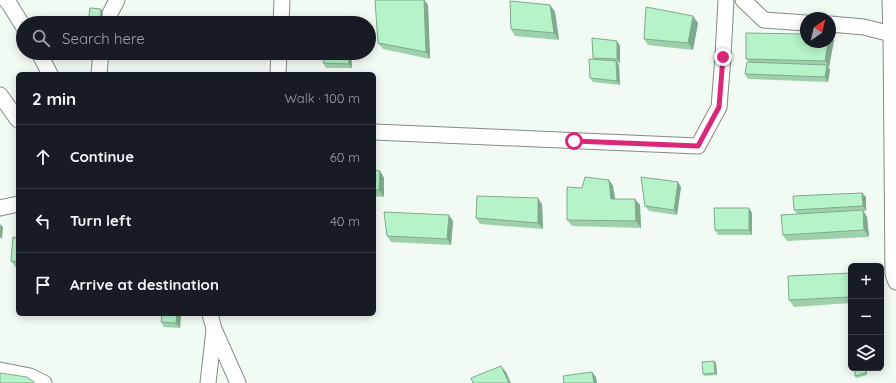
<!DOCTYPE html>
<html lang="en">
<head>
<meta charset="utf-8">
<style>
  :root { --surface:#171b24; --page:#242831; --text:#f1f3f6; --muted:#9ea1a6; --line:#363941 }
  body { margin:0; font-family:Quicksand,sans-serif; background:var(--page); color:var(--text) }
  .controls { position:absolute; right:12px; bottom:12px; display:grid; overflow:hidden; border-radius:6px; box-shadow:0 2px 10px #0003 }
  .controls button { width:36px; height:36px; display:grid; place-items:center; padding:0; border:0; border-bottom:1px solid var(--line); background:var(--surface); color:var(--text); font:20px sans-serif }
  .compass { position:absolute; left:800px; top:12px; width:36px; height:36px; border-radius:50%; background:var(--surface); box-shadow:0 2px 10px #0003; rotate:35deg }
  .stop { position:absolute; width:12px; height:12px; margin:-9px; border:3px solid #db2777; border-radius:50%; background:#fff }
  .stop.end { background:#db2777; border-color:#fff; box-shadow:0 1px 4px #0008 }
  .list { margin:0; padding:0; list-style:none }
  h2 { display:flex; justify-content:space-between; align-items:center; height:52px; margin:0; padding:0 16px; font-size:17px }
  h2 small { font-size:13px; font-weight:400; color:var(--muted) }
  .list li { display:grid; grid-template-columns:26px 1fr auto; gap:12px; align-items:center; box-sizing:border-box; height:64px; padding:0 16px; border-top:1px solid var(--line) }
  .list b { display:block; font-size:15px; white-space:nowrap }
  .list em { font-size:13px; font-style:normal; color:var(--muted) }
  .icon { flex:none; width:22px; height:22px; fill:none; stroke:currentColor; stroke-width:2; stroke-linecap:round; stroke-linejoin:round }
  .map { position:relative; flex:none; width:896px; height:383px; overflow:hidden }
  .search { position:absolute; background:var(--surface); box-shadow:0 2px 10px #0003; left:16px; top:16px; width:360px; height:44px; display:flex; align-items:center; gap:10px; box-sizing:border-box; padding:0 14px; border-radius:22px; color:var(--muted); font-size:15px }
  .panel { position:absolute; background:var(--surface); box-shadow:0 2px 10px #0003; left:16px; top:72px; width:360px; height:244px; border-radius:6px }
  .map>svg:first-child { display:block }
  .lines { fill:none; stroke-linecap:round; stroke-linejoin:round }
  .minor-casing { stroke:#858b86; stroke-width:17 }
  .minor { stroke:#fff; stroke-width:15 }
  .wall { fill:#9dd1ac }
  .shaded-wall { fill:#7faa8c }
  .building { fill:#b6f3c8; stroke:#7faa8c }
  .route { stroke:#db2777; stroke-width:5 }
</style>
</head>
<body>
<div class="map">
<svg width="896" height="383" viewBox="0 0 896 383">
  <rect width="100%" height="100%" fill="#f2faf4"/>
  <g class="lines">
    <!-- minor casing -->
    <g class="minor-casing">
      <path id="minor" d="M6 0 10 5 23 26
        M743 0 764 20 806 23
        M890 0 891 34 893 274 896 282
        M105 23 117 0
        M281 23 282 0
        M830 24 864 27 891 34H896
        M39 53 50 74
        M99 74 101 53
        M278 74 279 53
        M0 95 18 120
        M374 132 698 146 719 107 723 57 726 0
        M0 208 18 204
        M210 314 214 329 238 383
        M0 370 30 376 44 383
        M208 383 214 330"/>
    </g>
    <!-- minor -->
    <use href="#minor" class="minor"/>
  </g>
  <!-- wall -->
  <path class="wall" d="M424 0 428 5 430 59 383 49 378 43Z
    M550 5 555 12 559 40 515 36 511 29Z
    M698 23 693 50 648 45 644 39Z
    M834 40 829 67H828L830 70 828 82 748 79 745 74 749 62 746 59Z
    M620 46V63H618L619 65 620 85 593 82 590 78 594 59 593 58Z
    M325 53H351L352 68H326L323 63Z
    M374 170 380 171 384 178V197L374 196Z
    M609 180 613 186 615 199 640 205 641 228 572 226 567 220 582 188Z
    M681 187 677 215 649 211 645 206Z
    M862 193 866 197V211H863L867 217 869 237 787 241 783 235 797 214 794 210Z
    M542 204 543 229 480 224 476 218Z
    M752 213V235H718L715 230Z
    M453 221 451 245 391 242 387 236Z
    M18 238V268H16L11 261Z
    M851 273V303L794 307 789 300Z
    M162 314H181L180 328 164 327 161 322Z
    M714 361 716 363 717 375 705 376 703 374Z
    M866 368 867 375 856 378 855 376Z"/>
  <!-- shaded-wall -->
  <path class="shaded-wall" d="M424 0 428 5 430 59 426 52Z
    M550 5 555 12 559 40 554 33Z
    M101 9 103 12 102 23H100Z
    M693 16 698 23 693 50 688 43Z
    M830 35 834 40 829 67 825 61 828 42H830Z
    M617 41 620 46V63L617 59Z
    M348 53H351L352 68 349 64Z
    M616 61 619 65 620 85 617 81Z
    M827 65 830 70 828 82 825 77Z
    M380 171 384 178V197L379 190Z
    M609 180 613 186 616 205 611 199Z
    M678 182 681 187 677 215 674 210Z
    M862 193 866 197V211L863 206Z
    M538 198 542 204 543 229 538 223Z
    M635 199 640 205 641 228 636 221Z
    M749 208 752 213V235L749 230Z
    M863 210 867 217 869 237 864 230Z
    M449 215 453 221 451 245 447 239Z
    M1 225 3 227 2 239 0 237Z
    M177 314H181L180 328 176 323Z
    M714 361 716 363 717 375 715 373Z
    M501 366 506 372 511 383H509Z
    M865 368H866L867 375 866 373Z
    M592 372 596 377 597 383H594Z"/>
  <!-- building -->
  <path class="building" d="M375 0H424L426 52 378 43Z
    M510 1 550 5 554 33 511 29Z
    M646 7 693 16 688 43 644 39Z
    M90 8 101 9 100 23H88Z
    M746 33 806 34V42H828L825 61 746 59Z
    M592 38 617 41V59L593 58Z
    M325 53H348L349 64 323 63Z
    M589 59 616 61 617 81 590 78Z
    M747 62 827 65 825 77 745 74Z
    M374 170 380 171 379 190H374Z
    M585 177 609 180 611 199H635L636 221 567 220V187L582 188Z
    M641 177 678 182 674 210 645 206Z
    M862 193 863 206 794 210 793 196Z
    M477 196 538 198V223L476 218Z
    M714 208H749V230H715Z
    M863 210 864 230 783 235 781 215Z
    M384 212 449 215 447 239 387 236Z
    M0 225H1L0 237Z
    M13 237 18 238V262L11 261Z
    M851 273V297L789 300 788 276Z
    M162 314H177L176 323 161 322Z
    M714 361 715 373 703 374 702 362Z
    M501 366 509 383H473L471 378Z
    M855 368H865L866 373 855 376Z
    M592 372 594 383H564L563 376Z
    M0 373 27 377 34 382V383H0Z"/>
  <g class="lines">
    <!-- route -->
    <path class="route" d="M574 141 698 146 719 107 723 57"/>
  </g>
</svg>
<div class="controls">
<button>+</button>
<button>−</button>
<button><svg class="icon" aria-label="layers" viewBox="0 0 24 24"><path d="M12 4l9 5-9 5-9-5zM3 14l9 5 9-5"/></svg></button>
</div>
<svg class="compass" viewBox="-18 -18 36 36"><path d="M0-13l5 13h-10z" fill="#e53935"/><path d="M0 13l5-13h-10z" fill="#9ea1a6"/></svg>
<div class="stop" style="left:574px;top:141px"></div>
<div class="stop end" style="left:723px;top:57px"></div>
<div class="search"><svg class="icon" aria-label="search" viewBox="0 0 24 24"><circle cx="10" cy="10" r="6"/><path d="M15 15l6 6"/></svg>Search here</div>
<section class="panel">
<h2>2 min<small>Walk · 100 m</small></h2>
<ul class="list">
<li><svg class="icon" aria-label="ahead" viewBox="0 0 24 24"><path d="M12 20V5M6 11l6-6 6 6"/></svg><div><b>Continue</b></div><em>60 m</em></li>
<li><svg class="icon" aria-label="left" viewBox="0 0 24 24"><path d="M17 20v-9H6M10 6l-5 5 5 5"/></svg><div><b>Turn left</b></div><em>40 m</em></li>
<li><svg class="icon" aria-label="arrive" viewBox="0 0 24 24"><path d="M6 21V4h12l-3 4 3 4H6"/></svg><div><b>Arrive at destination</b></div></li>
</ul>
</section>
</div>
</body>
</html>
